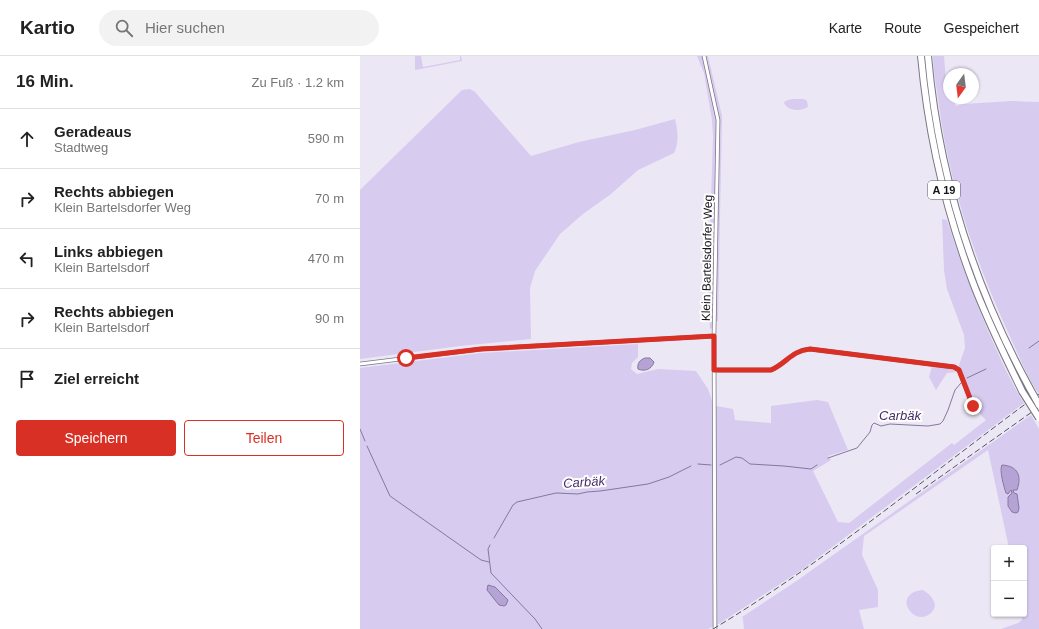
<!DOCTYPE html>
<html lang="de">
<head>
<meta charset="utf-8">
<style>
  :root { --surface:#fff; --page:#f2f2f2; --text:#222; --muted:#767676; --line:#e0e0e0; --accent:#d93025 }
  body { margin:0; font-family:Arial,sans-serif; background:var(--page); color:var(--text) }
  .controls { position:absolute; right:12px; bottom:12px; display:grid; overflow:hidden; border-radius:4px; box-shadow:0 1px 3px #0004 }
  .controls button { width:36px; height:36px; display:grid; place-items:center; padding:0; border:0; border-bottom:1px solid var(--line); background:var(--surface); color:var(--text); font:20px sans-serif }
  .compass { position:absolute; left:583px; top:12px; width:36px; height:36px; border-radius:50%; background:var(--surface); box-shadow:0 1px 3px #0004; rotate:194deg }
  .stop { position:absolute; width:12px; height:12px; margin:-9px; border:3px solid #d93025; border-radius:50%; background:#fff }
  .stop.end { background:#d93025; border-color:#fff; box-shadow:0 1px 4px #0008 }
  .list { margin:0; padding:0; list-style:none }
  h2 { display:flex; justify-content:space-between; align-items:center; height:52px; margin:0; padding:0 16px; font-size:17px }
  h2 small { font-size:13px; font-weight:400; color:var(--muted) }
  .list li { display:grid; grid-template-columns:26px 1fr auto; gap:12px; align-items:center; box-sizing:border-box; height:60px; padding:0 16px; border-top:1px solid var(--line) }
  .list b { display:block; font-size:15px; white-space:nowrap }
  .list p { margin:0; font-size:13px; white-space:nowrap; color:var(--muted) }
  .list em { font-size:13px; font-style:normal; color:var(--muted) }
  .actions { display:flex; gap:8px; padding:12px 16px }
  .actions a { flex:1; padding:9px 0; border:1px solid var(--accent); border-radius:4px; text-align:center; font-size:14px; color:var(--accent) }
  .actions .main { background:var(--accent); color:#fff }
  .icon { flex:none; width:22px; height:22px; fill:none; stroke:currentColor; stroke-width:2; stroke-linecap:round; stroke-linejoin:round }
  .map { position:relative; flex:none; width:679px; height:573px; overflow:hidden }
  header { display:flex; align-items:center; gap:24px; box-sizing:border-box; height:56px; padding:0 20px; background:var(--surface); border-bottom:1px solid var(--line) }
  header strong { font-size:19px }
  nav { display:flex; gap:22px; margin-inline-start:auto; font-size:14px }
  .search { width:280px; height:36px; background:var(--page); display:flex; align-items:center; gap:10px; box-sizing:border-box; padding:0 14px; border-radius:22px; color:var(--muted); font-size:15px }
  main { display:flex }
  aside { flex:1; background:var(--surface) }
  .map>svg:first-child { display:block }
  .green { fill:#d7cbf0 }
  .water { fill:#b5a3d5; stroke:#85789d }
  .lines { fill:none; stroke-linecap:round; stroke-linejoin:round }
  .stream { stroke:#85789d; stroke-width:1 }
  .street-casing { stroke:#7a7683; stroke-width:4.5 }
  .highway-casing { stroke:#7a7683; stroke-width:8 }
  .street { stroke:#fff; stroke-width:3 }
  .highway { stroke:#fff; stroke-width:6 }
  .rail { stroke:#55535a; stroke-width:1; stroke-dasharray:6 3; stroke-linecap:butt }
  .highway-bridge-casing { stroke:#7a7683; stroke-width:8; stroke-linecap:butt }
  .highway-bridge { stroke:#fff; stroke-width:6 }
  .route { stroke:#d93025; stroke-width:5 }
  .labels { text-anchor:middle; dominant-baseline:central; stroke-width:4; stroke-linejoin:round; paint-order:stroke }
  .shield { fill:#fff; stroke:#5b5a5e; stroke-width:1 }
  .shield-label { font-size:11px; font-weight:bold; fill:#151419 }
  .street-label { font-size:12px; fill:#151419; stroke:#fff }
  .water-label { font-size:13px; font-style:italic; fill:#462c69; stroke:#fff }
</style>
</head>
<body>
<header>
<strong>Kartio</strong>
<div class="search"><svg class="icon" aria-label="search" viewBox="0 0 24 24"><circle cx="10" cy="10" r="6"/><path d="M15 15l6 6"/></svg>Hier suchen</div>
<nav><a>Karte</a><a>Route</a><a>Gespeichert</a></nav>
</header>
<main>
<aside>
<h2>16 Min.<small>Zu Fuß · 1.2 km</small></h2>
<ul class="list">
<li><svg class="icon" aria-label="ahead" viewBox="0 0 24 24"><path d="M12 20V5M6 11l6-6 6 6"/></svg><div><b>Geradeaus</b><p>Stadtweg</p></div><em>590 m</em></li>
<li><svg class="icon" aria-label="right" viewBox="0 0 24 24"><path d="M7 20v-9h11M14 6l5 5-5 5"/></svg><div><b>Rechts abbiegen</b><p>Klein Bartelsdorfer Weg</p></div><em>70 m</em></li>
<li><svg class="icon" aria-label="left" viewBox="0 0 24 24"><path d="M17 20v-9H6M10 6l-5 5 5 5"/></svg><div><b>Links abbiegen</b><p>Klein Bartelsdorf</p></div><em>470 m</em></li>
<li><svg class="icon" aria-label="right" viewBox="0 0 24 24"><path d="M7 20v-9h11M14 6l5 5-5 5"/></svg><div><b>Rechts abbiegen</b><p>Klein Bartelsdorf</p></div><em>90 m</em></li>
<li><svg class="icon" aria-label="arrive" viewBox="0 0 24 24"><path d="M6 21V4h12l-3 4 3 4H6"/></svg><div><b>Ziel erreicht</b></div></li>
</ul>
<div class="actions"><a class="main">Speichern</a><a>Teilen</a></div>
</aside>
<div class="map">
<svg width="679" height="573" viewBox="0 0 679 573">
  <rect width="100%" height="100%" fill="#ece7f5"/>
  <!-- green -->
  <path class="green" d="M55 0H61L63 11 100 4V0H101L102 5 55 14Z
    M337 0H348L362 60 358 265H352V272L350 273 348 238 353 81 352 64 344 17Z
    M573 0H584L586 25 589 32V42H593L596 50 603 48 652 45 679 46V336L678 337C665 317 657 295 647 274 613 199 588 124 578 42 576 28 573 14 573 0Z
    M110 33 115 36 171 100 219 86 275 74 315 63C318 74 319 87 314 97L278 114 251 138 223 158 200 178 175 215 170 232 171 283 100 290 0 303V134L102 34Z
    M432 43H444L447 45 448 51C441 55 433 55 427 51L424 47 425 45Z
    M582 163 587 164C600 205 615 245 632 284 642 306 651 327 664 347L443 513 357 569 356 350 373 353 375 364 411 367V350L457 344 468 346 488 394 468 400 471 404 453 415 478 466 489 467 592 387 594 389 626 364 619 357 613 349 598 312 605 292 604 279 587 233 584 214Z
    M278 288V301L272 307 271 313 277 318 298 313 336 315 348 333 353 347 354 570 348 573H0V312L121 297Z
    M572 310 590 313 597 316 587 317 576 334 569 321Z
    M671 359 679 373V573H641L658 567 662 564 663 558H664V492H649L628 394 504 480 502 499 518 534V551L499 554 504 573H384L383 563 382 561 435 526Z
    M563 534C571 539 580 548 571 557 554 573 530 537 563 534Z"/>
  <!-- water -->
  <path class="water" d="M285 302H290L294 306C292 313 285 316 278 313 277 307 280 304 285 302Z
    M642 409C658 410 662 420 657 434H653L654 437 657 438 659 452 658 456 656 457 652 456 648 450V441L652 437 651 434 648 438 646 437C644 431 639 414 642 409Z
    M128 529 135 531 148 544 146 549 144 550 139 549 127 534Z"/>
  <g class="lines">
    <!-- stream -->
    <path class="stream" d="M669 292 679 285
      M607 322 626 313
      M0 373 5 385
      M7 390 30 440 121 504 129 506
      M468 402 497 392 510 376 512 369 514 367 521 370 530 368 568 370 580 368 583 365 588 354 595 334 601 327
      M338 408 351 409
      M360 409 376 401 382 402 390 408 424 410 451 413 457 409
      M134 482 153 449 157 446 196 437 218 438 227 436 240 435 288 428 309 421 331 410
      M130 489 128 493 131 517 175 563 182 573"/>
    <!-- street casing -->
    <g class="street-casing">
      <path id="street" d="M344 0 358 64 354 280 355 573
        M0 308 121 293 354 280
        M354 314H411C427 307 430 295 450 293L594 311 599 314 613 350"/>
    </g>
    <!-- highway casing -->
    <g class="highway-casing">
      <path id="highway" d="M561 0C568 77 585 152 612 224 626 262 644 298 662 335
        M568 0C578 116 613 228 669 331"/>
    </g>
    <!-- street -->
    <use href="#street" class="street"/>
    <!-- highway -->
    <use href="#highway" class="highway"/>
    <!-- rail -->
    <path class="rail" d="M556 438 679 351
      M353 573C468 504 571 417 679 338"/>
    <!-- highway-bridge casing -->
    <g class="highway-bridge-casing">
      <path id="highway-bridge" d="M669 331 679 349
        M662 335 679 362"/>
    </g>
    <!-- highway-bridge -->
    <use href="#highway-bridge" class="highway-bridge"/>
  </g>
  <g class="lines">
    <!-- route -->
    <path class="route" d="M46 302 121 293 354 280V314H411C427 307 431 295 450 293L594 311 599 314 613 350"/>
  </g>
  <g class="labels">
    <!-- shield labels -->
    <rect class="shield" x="568" y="125" width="32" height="18" rx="3"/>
    <g class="shield-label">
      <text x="584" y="134">A 19</text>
    </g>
    <!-- street labels -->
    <g class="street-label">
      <text transform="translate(347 202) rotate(-89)">Klein Bartelsdorfer Weg</text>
    </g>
    <!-- water labels -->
    <g class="water-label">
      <text x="540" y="359">Carbäk</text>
      <text transform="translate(224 426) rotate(-4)">Carbäk</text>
    </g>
  </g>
</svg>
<div class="controls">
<button>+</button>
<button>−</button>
</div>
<svg class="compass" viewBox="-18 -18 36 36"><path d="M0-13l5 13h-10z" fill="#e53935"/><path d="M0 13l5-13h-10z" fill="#767676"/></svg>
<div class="stop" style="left:46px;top:302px"></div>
<div class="stop end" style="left:613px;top:350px"></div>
</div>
</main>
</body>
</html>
